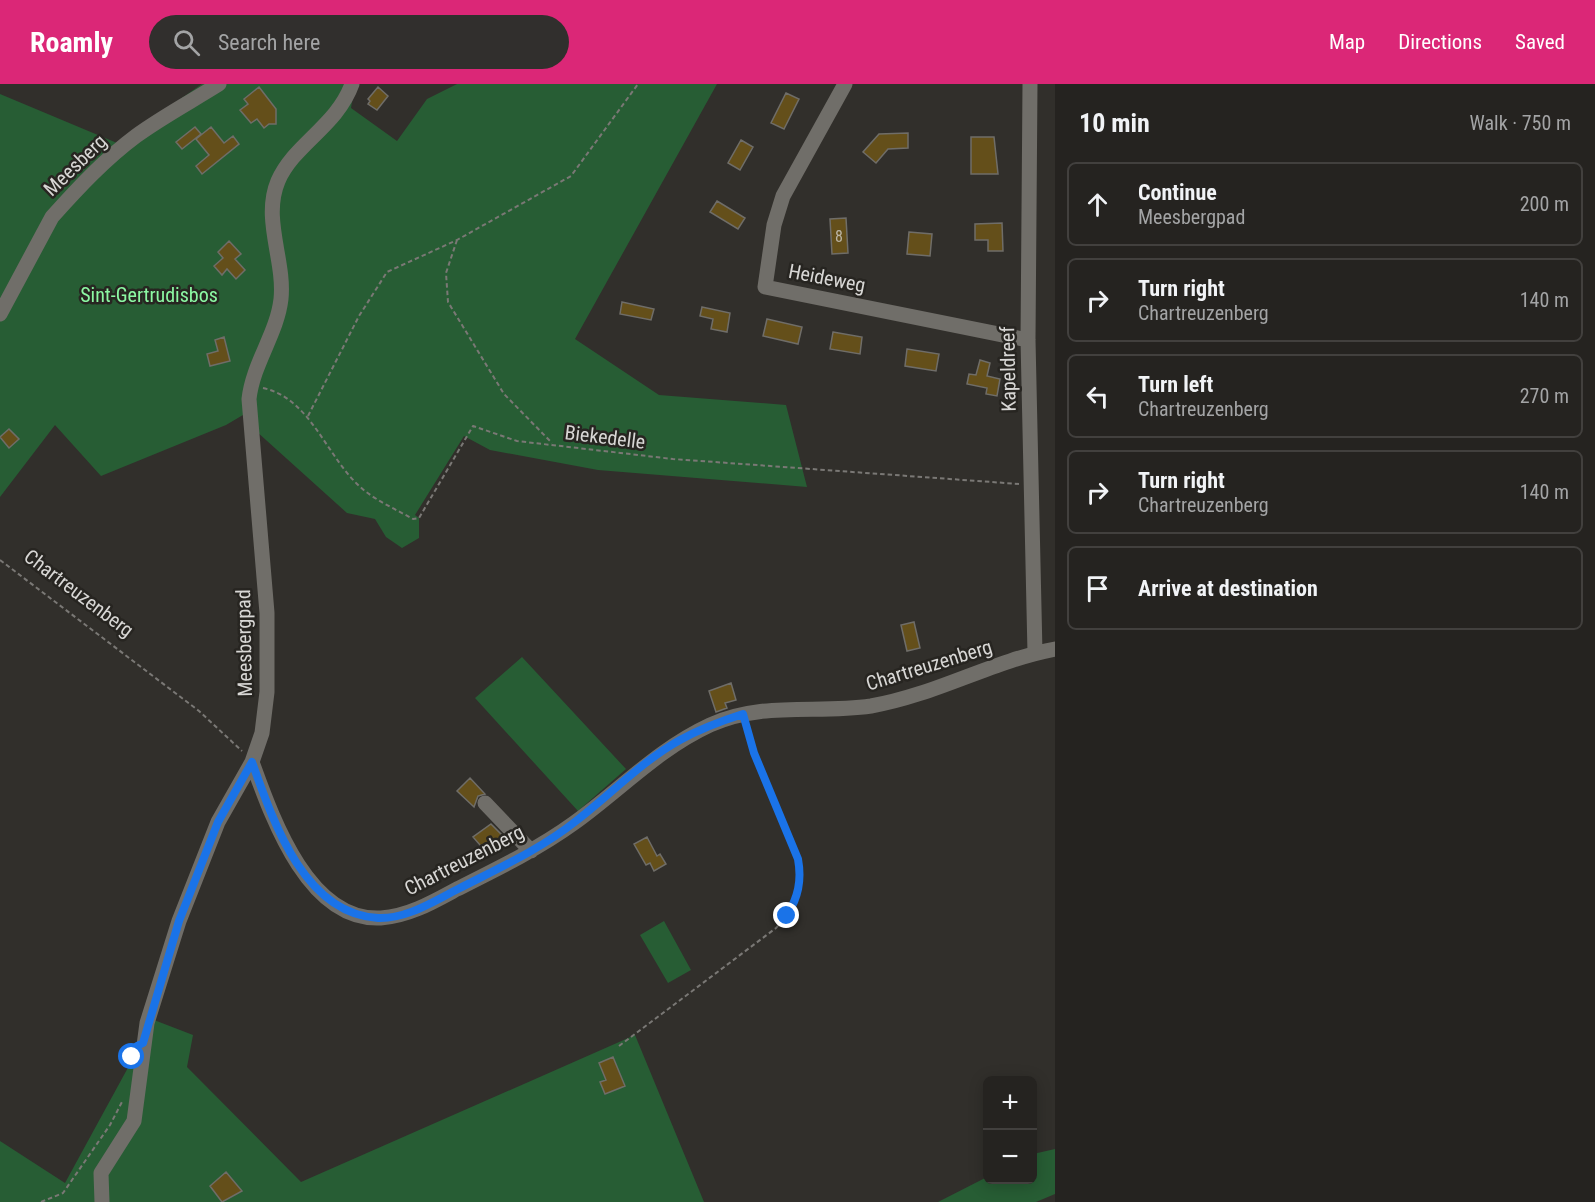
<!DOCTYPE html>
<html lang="en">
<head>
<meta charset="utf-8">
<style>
  :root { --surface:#252320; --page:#312f2d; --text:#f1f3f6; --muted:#a3a4a5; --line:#42403e; --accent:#db2777 }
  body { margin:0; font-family:"Roboto Condensed",sans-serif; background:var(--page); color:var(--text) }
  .controls { position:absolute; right:18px; bottom:18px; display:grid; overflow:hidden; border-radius:9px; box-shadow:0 3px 15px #0003 }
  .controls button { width:54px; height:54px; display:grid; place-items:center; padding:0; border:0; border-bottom:2px solid var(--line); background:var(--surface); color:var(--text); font:30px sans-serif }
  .stop { position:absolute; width:18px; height:18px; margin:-14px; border:4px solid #1a73e8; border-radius:50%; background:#fff }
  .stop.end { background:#1a73e8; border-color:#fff; box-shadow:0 2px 6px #0008 }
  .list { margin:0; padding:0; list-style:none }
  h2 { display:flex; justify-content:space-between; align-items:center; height:78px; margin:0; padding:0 24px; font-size:26px }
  h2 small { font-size:20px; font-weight:400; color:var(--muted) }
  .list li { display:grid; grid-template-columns:39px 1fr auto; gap:18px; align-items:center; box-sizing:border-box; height:84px; margin:0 12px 12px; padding:0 12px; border:2px solid var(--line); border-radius:9px }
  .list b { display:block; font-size:22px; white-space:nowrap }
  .list p { margin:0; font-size:20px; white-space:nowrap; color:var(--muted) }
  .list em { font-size:20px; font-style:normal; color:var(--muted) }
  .icon { flex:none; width:33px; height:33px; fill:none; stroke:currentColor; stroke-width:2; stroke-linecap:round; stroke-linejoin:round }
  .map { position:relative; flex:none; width:1055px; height:1118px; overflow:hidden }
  header { display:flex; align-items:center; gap:36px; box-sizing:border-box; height:84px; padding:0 30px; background:var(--accent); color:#fff }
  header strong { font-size:28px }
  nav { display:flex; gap:33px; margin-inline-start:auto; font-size:21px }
  .search { width:420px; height:54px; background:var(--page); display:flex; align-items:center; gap:15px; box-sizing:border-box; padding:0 21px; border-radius:33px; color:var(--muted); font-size:22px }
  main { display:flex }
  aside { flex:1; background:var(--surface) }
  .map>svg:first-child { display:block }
  .green { fill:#275d34 }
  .building { fill:#644f1a; stroke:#6f6d68; stroke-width:1.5 }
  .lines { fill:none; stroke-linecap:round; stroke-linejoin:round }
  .path { stroke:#7a7875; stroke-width:2; stroke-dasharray:4.5 3; stroke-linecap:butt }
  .minor { stroke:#706e69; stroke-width:15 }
  .route { stroke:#1a73e8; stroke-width:8 }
  .labels { text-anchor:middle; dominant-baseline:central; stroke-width:5; stroke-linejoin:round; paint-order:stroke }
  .number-label { font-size:16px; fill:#bbb5a6 }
  .street-label { font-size:20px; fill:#d8d7d5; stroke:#272521 }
  .park-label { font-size:20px; fill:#8cf8a3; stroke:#272521 }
</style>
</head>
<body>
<header>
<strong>Roamly</strong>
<div class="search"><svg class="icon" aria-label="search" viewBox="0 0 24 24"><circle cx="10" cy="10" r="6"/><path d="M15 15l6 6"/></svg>Search here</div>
<nav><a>Map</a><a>Directions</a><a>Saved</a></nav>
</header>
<main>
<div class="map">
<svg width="1055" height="1118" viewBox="0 0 1055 1118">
  <rect width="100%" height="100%" fill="#312f2b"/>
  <!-- green -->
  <path class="green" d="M202 0H355L351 24 397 57 427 15 457 0H717L575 255 659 311 786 321 807 403 598 386 490 366 464 352 415 431 419 434V454L402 464 386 453 375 435 347 429 256 347 243 331 226 341 101 392 55 341 0 413V10L117 59Z
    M522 573 626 685 578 727 475 614Z
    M664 837 691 886 668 899 640 851Z
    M154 936 193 951 187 983 301 1098 635 951 704 1118H0V1057L65 1099Z
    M1055 1065V1110L1036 1118H938L987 1093V1096H1032L1033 1070Z"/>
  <!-- building -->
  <path class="building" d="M259 3 276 25V40H269L264 44 257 35 251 39 240 26 248 20 244 15Z
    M378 3 388 12 377 26 368 20 370 17 368 15Z
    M786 9 799 15 784 45 771 39Z
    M195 43 201 50 182 65 176 58Z
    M211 43 224 59 233 52 239 60 202 90 196 82 209 71 196 55Z
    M908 49V64L888 65 876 79 863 68 879 50Z
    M971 53H994L998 90H971Z
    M741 56 753 63 740 86 728 79Z
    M717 117 745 134 738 145 710 128Z
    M846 134 848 169 832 170 830 135Z
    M1002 139 1003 167H988V156H975V140Z
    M909 148 932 150 930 172 907 170Z
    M229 157 241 170 235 175 245 186 236 195 227 185 222 191 214 182 223 174 218 168Z
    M622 218 654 225 651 236 620 230Z
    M702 223 730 229 727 248 711 245 713 235 700 232Z
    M767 235 802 243 798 260 763 252Z
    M833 248 862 253 860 270 830 265Z
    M224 253 230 277 210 282 207 270 218 267 215 256Z
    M907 265 939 270 936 287 905 282Z
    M980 276 990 279 987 292 1000 295 997 312 986 310 987 304 967 300 969 290 976 291Z
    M9 345 19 355 9 364 0 353Z
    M914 538 920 564 907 567 901 541Z
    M731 599 736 616 725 619 727 624 716 628 709 607Z
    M470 694 485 710 478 712 474 723 457 707Z
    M491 740 503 752 486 768 473 753Z
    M647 753 657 772 660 770 666 780 654 787 650 779 646 781 634 760Z
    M613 973 625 1002 605 1010 600 998 606 996 599 979Z
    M226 1088 242 1107 222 1118 210 1102Z"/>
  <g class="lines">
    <!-- path -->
    <path class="path" d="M457 156 446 189 448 218 504 310 552 359
      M263 304C313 315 327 377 365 407 379 418 397 426 413 435L419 434 473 342 517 357 673 375 1019 400
      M308 332 359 232 387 188 457 156 571 92 638 0
      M0 476 199 627 242 667
      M619 962 776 844C795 823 803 803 798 775L754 669 746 642
      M41 1118 63 1109 110 1041 123 1016"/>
    <!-- minor -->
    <path class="minor" d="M845 0 783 112 774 141 765 203 1028 256
      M1030 0 1028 256 1035 569
      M0 230 52 133C78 104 105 75 136 52 162 33 192 17 219 0
      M252 678C272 733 308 838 381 834 409 832 433 818 457 805 497 785 538 765 574 739 620 706 658 665 710 641 762 617 817 630 871 622 935 611 992 577 1055 565
      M485 719 531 767
      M102 1118 101 1089 134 1037 147 939 179 837 218 738 252 678 262 649 267 608V529L249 315C253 279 277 250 281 215 285 176 262 135 278 97 294 60 337 42 352 0"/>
  </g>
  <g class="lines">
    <!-- route -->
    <path class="route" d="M132 973 137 962 143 959 179 837 218 738 252 678C273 737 304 830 378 834 407 835 434 817 458 805 499 784 541 765 576 737 610 711 642 677 680 656 700 645 721 637 743 630L754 669 798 775C802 797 798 813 787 832"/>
  </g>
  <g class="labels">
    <!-- number labels -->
    <g class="number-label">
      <text x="839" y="152">8</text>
    </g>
    <!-- street labels -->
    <g class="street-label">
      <text transform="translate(75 81) rotate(-44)">Meesberg</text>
      <text transform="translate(827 194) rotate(11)">Heideweg</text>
      <text transform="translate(1008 285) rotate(-91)">Kapeldreef</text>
      <text transform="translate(605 353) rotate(7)">Biekedelle</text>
      <text transform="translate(79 509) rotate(37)">Chartreuzenberg</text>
      <text transform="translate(244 559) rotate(-91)">Meesbergpad</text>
      <text transform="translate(929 581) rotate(-17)">Chartreuzenberg</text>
      <text transform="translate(464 776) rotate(-27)">Chartreuzenberg</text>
    </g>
    <!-- park labels -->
    <g class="park-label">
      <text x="149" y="211">Sint-Gertrudisbos</text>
    </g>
  </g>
</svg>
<div class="controls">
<button>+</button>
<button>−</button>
</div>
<div class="stop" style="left:132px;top:973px"></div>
<div class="stop end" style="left:787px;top:832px"></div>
</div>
<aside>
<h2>10 min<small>Walk · 750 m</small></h2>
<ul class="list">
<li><svg class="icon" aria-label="ahead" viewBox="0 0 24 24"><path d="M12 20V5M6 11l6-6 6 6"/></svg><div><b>Continue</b><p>Meesbergpad</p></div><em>200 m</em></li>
<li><svg class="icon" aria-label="right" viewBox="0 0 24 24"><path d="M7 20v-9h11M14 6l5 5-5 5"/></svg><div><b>Turn right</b><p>Chartreuzenberg</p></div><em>140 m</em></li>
<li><svg class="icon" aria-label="left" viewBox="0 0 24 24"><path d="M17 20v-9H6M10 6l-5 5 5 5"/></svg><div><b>Turn left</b><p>Chartreuzenberg</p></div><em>270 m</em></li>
<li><svg class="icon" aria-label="right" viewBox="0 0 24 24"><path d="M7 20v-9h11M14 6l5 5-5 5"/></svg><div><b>Turn right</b><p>Chartreuzenberg</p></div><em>140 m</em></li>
<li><svg class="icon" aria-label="arrive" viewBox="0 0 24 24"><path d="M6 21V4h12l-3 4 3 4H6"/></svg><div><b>Arrive at destination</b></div></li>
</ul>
</aside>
</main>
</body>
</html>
